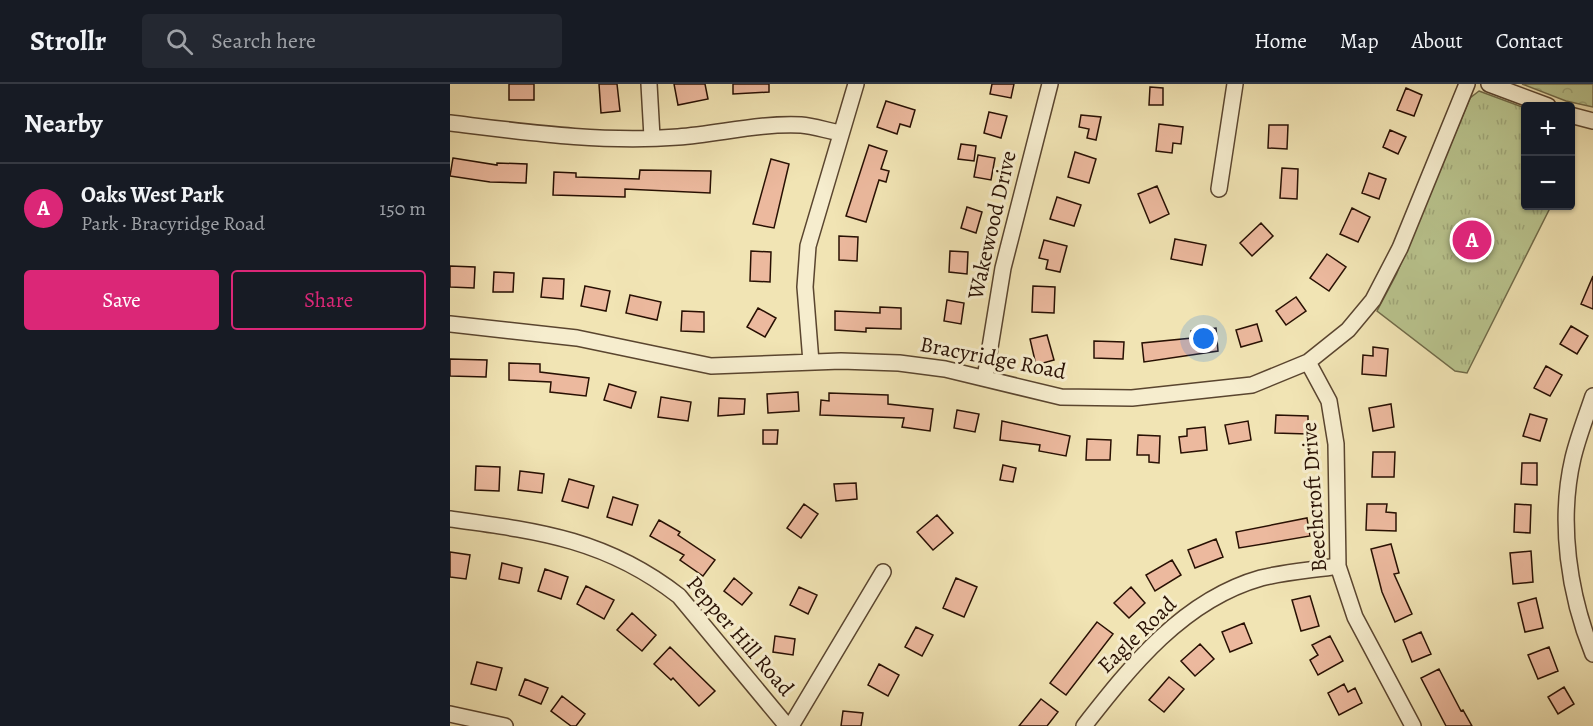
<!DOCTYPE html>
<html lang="en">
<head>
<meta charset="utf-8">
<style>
  :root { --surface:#171b24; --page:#242831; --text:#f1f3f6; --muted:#9ea1a6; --line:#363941; --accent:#db2777 }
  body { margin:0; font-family:Alegreya,serif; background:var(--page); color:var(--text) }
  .controls { position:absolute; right:18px; top:18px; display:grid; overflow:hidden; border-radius:6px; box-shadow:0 2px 4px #0004 }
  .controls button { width:54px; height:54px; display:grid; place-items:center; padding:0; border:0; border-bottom:2px solid var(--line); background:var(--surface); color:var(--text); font:30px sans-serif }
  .you { position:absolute; left:754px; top:255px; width:21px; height:21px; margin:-15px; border:4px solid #fff; border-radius:50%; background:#1a73e8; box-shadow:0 0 0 9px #1a73e833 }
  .badge { display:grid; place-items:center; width:39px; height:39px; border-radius:50%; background:var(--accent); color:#fff; font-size:20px; font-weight:700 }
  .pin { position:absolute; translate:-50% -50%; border:3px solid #fff; box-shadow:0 2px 6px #0006 }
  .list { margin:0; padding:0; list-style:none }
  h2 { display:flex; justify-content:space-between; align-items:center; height:78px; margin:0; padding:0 24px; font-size:26px }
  h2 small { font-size:20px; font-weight:400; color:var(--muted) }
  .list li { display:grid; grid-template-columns:39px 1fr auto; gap:18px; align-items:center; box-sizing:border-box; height:90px; padding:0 24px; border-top:2px solid var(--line) }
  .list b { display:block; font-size:22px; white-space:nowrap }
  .list p { margin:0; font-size:20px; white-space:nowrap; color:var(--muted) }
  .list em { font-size:20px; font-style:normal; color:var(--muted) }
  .actions { display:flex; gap:12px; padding:18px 24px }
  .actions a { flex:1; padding:14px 0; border:2px solid var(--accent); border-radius:6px; text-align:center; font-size:21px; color:var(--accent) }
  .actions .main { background:var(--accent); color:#fff }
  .icon { flex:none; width:33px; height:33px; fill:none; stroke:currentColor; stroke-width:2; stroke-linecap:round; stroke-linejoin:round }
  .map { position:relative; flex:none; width:1143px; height:642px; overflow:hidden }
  header { display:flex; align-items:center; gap:36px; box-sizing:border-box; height:84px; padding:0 30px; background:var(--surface); border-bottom:2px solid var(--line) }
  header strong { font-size:28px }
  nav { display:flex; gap:33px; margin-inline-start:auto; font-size:21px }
  .search { width:420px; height:54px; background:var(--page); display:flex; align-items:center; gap:15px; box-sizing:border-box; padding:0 21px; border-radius:6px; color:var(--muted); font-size:22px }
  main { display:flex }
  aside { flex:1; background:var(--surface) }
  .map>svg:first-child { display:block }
  .forest { fill:url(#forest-crowns); stroke:#706a48; stroke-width:1.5 }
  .park { fill:url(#park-tufts); stroke:#706a48; stroke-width:1.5 }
  .building { fill:#ecb99e; stroke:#281003; stroke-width:1.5 }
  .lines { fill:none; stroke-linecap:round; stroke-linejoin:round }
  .minor-casing { stroke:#5a452f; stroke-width:18 }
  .minor { stroke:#f6edce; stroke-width:15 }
  .labels { text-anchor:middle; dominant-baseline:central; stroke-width:6; stroke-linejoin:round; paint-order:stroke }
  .street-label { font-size:22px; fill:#281003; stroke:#f6edce }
</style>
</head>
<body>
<header>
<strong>Strollr</strong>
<div class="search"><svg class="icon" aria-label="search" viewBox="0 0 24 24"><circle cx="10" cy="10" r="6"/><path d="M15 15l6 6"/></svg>Search here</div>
<nav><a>Home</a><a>Map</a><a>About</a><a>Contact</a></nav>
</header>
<main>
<aside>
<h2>Nearby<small></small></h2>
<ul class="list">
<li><span class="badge">A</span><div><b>Oaks West Park</b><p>Park · Bracyridge Road</p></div><em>150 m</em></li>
</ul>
<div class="actions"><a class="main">Save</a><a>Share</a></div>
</aside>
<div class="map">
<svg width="1143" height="642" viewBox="0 0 1143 642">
  <defs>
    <pattern id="forest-crowns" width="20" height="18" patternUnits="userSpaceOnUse" patternTransform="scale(1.5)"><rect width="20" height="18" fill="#b9c48e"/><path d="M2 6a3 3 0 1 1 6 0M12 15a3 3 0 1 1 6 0" fill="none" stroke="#9fa779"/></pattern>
    <pattern id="park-tufts" width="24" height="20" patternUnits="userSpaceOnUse" patternTransform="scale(1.5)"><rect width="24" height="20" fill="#b9c48e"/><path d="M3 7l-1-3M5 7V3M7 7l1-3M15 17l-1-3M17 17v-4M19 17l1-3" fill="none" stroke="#9fa779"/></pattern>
  </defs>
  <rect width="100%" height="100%" fill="#f1e4b4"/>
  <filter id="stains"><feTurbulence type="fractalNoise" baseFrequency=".00333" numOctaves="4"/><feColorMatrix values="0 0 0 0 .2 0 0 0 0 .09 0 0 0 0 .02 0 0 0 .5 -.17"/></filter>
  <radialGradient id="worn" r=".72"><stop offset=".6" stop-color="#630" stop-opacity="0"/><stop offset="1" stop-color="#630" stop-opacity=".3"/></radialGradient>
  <!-- forest -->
  <path class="forest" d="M1072 0H1143V23L1116 17Z"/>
  <!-- park -->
  <path class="park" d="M1029 7 1075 24 1076 122H1101L1017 289 1005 287 927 227 946 191 1020 14Z"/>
  <!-- building -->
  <path class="building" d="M59 0H84V16H59Z
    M149 0H167L170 27 151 29Z
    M224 0H255L258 15 228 21Z
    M283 0H319V8L283 10Z
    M542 0H564L561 14 540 10Z
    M700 3 713 4V21H699Z
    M956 4 972 11 964 32 947 26Z
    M436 17 465 26 460 43 450 40 447 50 427 43Z
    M539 28 557 32 551 54 534 49Z
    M631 31 651 33 646 56 637 54 639 45 629 43Z
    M709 40 733 43 731 60 723 59 722 69 706 67Z
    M819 41H838L837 65 818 64Z
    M940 46 956 53 948 70 933 63Z
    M511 60 526 62 524 77 508 75Z
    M419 61 437 67 431 85 439 87 436 98 429 96 416 138 396 132Z
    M625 68 646 75 639 99 618 93Z
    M528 71 545 74 541 96 524 93Z
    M3 74 47 81V79L77 80 76 99 40 98 0 92Z
    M321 75 339 80 324 144 303 140Z
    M832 84 848 85 847 115 830 114Z
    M190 86 261 87 260 109 175 105V113L103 111 104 88 126 89V93L189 95Z
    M919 89 936 95 929 115 912 109Z
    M707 102 719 130 700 139 688 110Z
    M607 113 631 121 624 142 600 135Z
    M517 123 532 128 526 149 511 144Z
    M902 124 920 133 908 158 890 150Z
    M811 139 823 152 802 172 790 159Z
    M389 152 408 153 407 177 389 176Z
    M725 155 756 161 752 181 721 175Z
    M594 156 617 162 610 188 596 185 598 176 589 174Z
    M301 167 321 168 320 198 300 197Z
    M500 167 518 168 517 190 499 188Z
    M877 170 896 183 879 207 860 194Z
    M0 182 25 183 24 204 0 203Z
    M44 188 64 189 63 208H43Z
    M1143 192V225L1131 220Z
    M93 194 114 195 113 215 91 213Z
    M135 202 160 207 156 227 131 222Z
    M583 202 605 203 604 229 582 228Z
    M180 211 211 218 207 236 176 229Z
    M846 213 856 227 836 241 826 227Z
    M497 216 514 219 511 240 494 237Z
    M430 223 451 224V245L416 244V248L385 246V227L430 229Z
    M308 224 326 234 315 253 297 243Z
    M232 227 254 228V248L231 247Z
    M807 240 812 257 791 263 786 246Z
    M1121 242 1138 252 1127 270 1110 260Z
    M766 244 768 267 694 278 692 259 742 254 741 247Z
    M597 251 604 276 586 281 580 255Z
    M644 257 674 258 673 275 644 274Z
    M923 263 938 265 936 292 912 290 913 271 923 272Z
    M0 275 37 276 36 293 0 292Z
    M59 279 90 280V288L139 294 136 312 100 308 101 298 59 296Z
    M1096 282 1112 291 1100 312 1084 304Z
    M159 300 186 308 181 324 154 316Z
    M348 308 349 327 318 329 317 310Z
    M379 309 438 311V320L483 325 480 347 452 343 454 334 370 331 371 316 379 317Z
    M211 313 241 318 238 337 208 333Z
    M269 314 295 315 294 330 268 332Z
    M941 320 944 343 923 347 919 324Z
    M507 326 529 330 525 348 504 344Z
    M1080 330 1097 335 1090 357 1073 352Z
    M826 331 858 332V350L825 349Z
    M552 337 620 352 616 372 589 367 590 361 550 356Z
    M798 337 801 356 779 360 775 341Z
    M755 343 757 366 731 369 729 353 737 352V345Z
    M313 346H328L327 360H313Z
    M688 351 710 352 709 379 699 378V371H687Z
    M637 355 661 356 660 376H636Z
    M923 368H945L944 393H922Z
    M1072 379H1087V401L1071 400Z
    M553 381 566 384 563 398 550 396Z
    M26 382 50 383 49 407 25 406Z
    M70 387 94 390 92 409 68 406Z
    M119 395 144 402 138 424 112 417Z
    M406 399 407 415 386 417 384 400Z
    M163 413 188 421 182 441 157 433Z
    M354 420 368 430 351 454 337 444Z
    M917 420H937L936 428 946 429V447L916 446Z
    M1065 420 1081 421 1080 449 1064 448Z
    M487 431 503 449 483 466 467 448Z
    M857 434 860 452 789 464 786 448Z
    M209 436 230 448 228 451 265 476 253 492 230 476 234 471 200 452Z
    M766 455 773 473 745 484 738 466Z
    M941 460 949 489 944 490 962 530 945 538 932 508 921 465Z
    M1081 467 1083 498 1063 500 1060 469Z
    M0 468 20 471 16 495 0 493Z
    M722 476 731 491 705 507 696 491Z
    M52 479 72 484 69 499 49 495Z
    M95 485 118 493 111 515 88 507Z
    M284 494 302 509 292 521 274 507Z
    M506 494 527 503 514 533 493 524Z
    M136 502 164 516 154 535 127 520Z
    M349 503 367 511 358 530 340 521Z
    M681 503 695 519 679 534 664 519Z
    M860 512 869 542 851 547 842 516Z
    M1086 514 1093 544 1075 548 1068 519Z
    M182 529 206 551 192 567 167 546Z
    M647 538 663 550 616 611 600 599Z
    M794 539 802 559 780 568 772 548Z
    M466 543 483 551 472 572 455 563Z
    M971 548 981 570 962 578 953 556Z
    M325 552 345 555 343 571 323 568Z
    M880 552 893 577 868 591 860 576 868 571 862 561Z
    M750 560 764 575 745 592 731 577Z
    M220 563 265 607 249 622 223 594 221 596 204 580Z
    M1099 563 1108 587 1088 595 1078 571Z
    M27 578 52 584 46 606 21 600Z
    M429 580 449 591 438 612 418 601Z
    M989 585 1011 627 1013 626 1022 642H996L971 594Z
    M719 593 734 605 714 628 699 616Z
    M75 595 98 604 91 620 69 611Z
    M894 600 898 608 905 604 912 619 889 631 878 609Z
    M1114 603 1124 620 1108 630 1098 613Z
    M112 612 135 630 126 642H121L101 627Z
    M591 615 608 628 597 642H569Z
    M393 627 413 629 411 642H391Z"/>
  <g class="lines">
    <!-- minor casing -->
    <g class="minor-casing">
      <path id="minor" d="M199 0 202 53
        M1039 0 1098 22
        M1120 31 1143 37
        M0 39C75 48 152 59 228 53 269 50 309 39 351 41 364 42 378 47 391 49
        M769 105 785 0
        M0 240 127 254 261 282 391 277 449 279 495 285 611 313 682 314 802 301 858 278 898 246 923 216 950 164 1017 0
        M361 278 355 203 358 162 406 0
        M858 278 879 317 886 360 888 482 905 533 963 642
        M535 294 553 184 600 0
        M1143 312C1136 333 1128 353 1123 374 1108 438 1119 511 1143 570
        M0 435C88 447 156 455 229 512L337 642
        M0 630 55 642
        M341 642 433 488
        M634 642C681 582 733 516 811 494 835 488 863 486 888 482"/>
    </g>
    <!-- minor -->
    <use href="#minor" class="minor"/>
  </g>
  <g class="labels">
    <!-- street labels -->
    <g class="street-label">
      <text transform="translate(542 141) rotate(-77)">Wakewood Drive</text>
      <text transform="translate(543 274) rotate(11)">Bracyridge Road</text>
      <text transform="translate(864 413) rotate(-94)">Beechcroft Drive</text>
      <text transform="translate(687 551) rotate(-44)">Eagle Road</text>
      <text transform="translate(290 552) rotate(49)">Pepper Hill Road</text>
    </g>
  </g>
  <rect width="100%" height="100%" filter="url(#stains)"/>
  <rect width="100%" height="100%" fill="url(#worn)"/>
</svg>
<div class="controls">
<button>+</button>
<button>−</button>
</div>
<div class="you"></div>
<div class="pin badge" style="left:1022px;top:156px">A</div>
</div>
</main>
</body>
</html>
